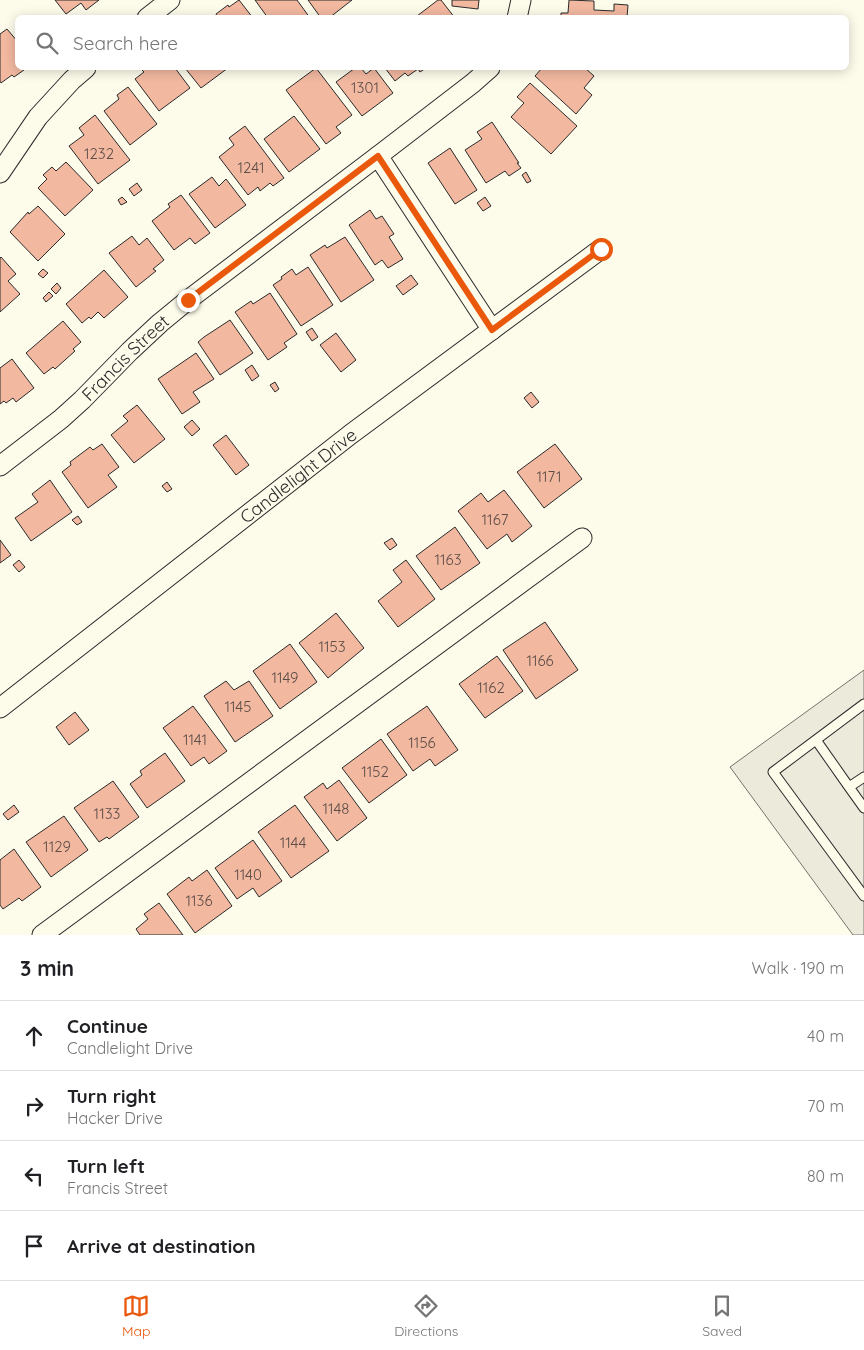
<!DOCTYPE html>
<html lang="en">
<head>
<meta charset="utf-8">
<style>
  :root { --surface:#fff; --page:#f6f6f6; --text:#202124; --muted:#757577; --line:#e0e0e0; --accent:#ea580c }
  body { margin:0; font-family:Quicksand,sans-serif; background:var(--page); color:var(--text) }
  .stop { position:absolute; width:15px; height:15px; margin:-11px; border:4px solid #ea580c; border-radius:50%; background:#fff }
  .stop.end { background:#ea580c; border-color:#fff; box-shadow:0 1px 5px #0008 }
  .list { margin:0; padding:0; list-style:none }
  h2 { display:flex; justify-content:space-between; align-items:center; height:65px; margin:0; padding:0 20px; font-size:21px }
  h2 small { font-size:16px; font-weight:400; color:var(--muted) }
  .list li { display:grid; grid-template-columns:32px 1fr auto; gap:15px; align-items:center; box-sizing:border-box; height:70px; padding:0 20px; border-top:1px solid var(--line) }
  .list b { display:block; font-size:19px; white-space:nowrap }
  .list p { margin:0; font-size:16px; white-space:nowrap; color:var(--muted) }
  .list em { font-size:16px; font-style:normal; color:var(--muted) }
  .icon { flex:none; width:28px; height:28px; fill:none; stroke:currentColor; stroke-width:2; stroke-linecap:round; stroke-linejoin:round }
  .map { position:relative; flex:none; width:864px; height:935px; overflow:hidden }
  .search { position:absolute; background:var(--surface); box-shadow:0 2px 12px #0003; left:15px; right:15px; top:15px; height:55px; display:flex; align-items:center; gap:12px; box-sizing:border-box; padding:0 18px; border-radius:8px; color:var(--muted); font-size:19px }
  .sheet { height:345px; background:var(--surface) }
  nav { display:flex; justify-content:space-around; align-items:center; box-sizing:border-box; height:70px; border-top:1px solid var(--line); background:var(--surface); font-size:14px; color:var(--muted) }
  nav a { display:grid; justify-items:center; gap:2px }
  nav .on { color:var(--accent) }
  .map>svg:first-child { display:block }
  .parking { fill:#eceadb; stroke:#74746e }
  .building { fill:#f2b8a0; stroke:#2b2b2b }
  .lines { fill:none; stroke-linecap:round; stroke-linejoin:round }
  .service-casing { stroke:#2b2b2b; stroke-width:11 }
  .minor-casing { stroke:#2b2b2b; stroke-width:21 }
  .service { stroke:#fdfbea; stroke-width:9 }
  .minor { stroke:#fdfbea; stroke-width:19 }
  .route { stroke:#ea580c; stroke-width:6 }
  .labels { text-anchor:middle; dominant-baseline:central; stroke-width:4; stroke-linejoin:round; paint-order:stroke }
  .number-label { font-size:15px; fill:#5d4e48 }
  .street-label { font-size:18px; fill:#2b2b2b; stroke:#fdfbea }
</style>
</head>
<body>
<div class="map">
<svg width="864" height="935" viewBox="0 0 864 935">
  <rect width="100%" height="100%" fill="#fdfbea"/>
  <!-- parking -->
  <path class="parking" d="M864 670V935H853L730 767Z"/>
  <!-- building -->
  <path class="building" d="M55 0H99L86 10 81 3 66 14Z
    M239 0 253 18H214L217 16 216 14 228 5 229 7Z
    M255 0H297L310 18H268Z
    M308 0H352L329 18H321Z
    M438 0H441L455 18H418L417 16Z
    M452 0H479L478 9 452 6Z
    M569 0 594 1V10L614 11V4L628 5 627 18H561V13H568Z
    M7 29 18 42V68H22L24 70 14 77 12 75 1 83 0 81V34Z
    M145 68H175L190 88 159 111 135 79 144 72 142 70Z
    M185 68H228L201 88Z
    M316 68 352 115 336 127 341 133 326 144 286 90Z
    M355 68H361L366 74 374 68 393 93 362 116 336 82Z
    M385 68H426L420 72 418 69 408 76 405 73 395 81Z
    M542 68H585L594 76 584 88 592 95 576 114 535 76Z
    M530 83 577 126 551 154 511 117 524 103 517 97Z
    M128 87 157 124 130 145 104 111 119 99 117 95Z
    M95 115 130 160 98 184 69 146 84 135 79 128Z
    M294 116 320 149 289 172 264 139Z
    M492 122 519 163H517L521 168 509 176 505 171 486 183 465 150 482 139 477 132Z
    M245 126 284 178 273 186 270 183 260 191 258 187 248 195 219 157 234 145 229 138Z
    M450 148 477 190 455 204 428 163Z
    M66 162 93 190 65 216 38 188 47 179 43 175 52 167 56 171Z
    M526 172 531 181 527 183 522 175Z
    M212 177 219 186 226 179 246 205 215 228 189 194Z
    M137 183 142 190 134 196 129 189Z
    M181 195 210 233 195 244 190 238 174 250 152 221 170 207 168 204Z
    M122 197 127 202 121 205 118 200Z
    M485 197 491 206 483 211 477 203Z
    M38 206 65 234 38 261 10 232 28 212 29 214Z
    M370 210 376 219 382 216 394 234 389 237 403 259 388 268 382 260 375 265 349 225Z
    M132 236 139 245 147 238 164 260 153 269 156 271 136 287 109 253Z
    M345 237 374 280 341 302 310 255 325 245 327 248Z
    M1 257 16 274 8 281 20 294 0 312V258Z
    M308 267 333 305 301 326 273 285 282 279 281 277 292 269 296 275Z
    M43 269 48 273 43 278 38 274Z
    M104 270 128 297 104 318 98 312 91 319 89 317 82 323 66 304Z
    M411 275 418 284 403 295 396 286Z
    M57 283 61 288 56 294 51 289Z
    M49 292 53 296 46 302 43 298Z
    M270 293 297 334 284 343 287 347 268 360 235 312 251 301 253 304Z
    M230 320 253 353 220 375 198 342 204 337Z
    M63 321 81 342 73 349 75 351 55 369 53 367 44 374 26 353Z
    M312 328 318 337 312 341 306 332Z
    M336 333 356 360 341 372 320 345Z
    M196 353 214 379 193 392 200 402 182 414 158 379Z
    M12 359 34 388 16 402 13 398 6 403 4 401 0 404V368Z
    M252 365 259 376 252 381 245 370Z
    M275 382 279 389 275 392 270 385Z
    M531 392 539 402 532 408 524 398Z
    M137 405 165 439 134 463 111 435 128 421 123 416Z
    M192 420 200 429 192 436 184 427Z
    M226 435 249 465 236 475 213 445Z
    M102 444 119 467 108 475 117 487 88 508 62 472 71 465 70 462 90 447 93 450Z
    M555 444 582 479 544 508 517 472Z
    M50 480 72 512 31 541 15 518 38 502 32 494Z
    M167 482 172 489 167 492 162 486Z
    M504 490 532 526 512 542 507 534 487 549 458 511 481 493 488 502Z
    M78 516 82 522 77 525 72 520Z
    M455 527 480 563 441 590 416 556Z
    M392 538 397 545 390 550 384 543Z
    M0 540 11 555 0 563Z
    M19 560 25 567 19 572 13 565Z
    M406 560 435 599 398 627 378 601 402 582 393 570Z
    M336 613 364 648 328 678 299 643Z
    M545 622 578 670 536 699 503 650Z
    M290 644 317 682 280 709 253 671Z
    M497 656 523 691 485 718 459 684Z
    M226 681 234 690 249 681 273 716 235 742 204 696Z
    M193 706 227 751 209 764 204 757 191 766 163 728Z
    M427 706 458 750 435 766 430 759 413 771 387 734Z
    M75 712 89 730 69 745 56 727Z
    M381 739 407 775 369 803 342 768Z
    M165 753 185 781 147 808 130 784 142 775 140 771Z
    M339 780 367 818 337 841 304 797 323 783 327 789Z
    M113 781 139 817 109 839 107 837 99 842 74 808Z
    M14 805 19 812 8 820 3 814Z
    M295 805 329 851 291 878 258 832Z
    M64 816 88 850 51 877 26 842Z
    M253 840 282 881 259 897 253 888 237 899 215 868Z
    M14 849 41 887 22 901 19 898 3 909 0 905V860Z
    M207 870 232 906 195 933 167 894 189 877 192 881Z
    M159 903 183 935H140L136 929 148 919 144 914Z"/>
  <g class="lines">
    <!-- service casing -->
    <g class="service-casing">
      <path id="service" d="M864 704 773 772 864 896
        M816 740 849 787
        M864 777 849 787 864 808"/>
    </g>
    <!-- minor casing -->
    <g class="minor-casing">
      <g id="minor">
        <path d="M147 18 170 0"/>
        <path d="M517 18 521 0"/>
        <path d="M378 156 492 330"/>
        <path d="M0 173 38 117 72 80 86 68"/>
        <path id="s1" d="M0 466 61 419 82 400 130 351 160 323 188 300 378 156 473 83 490 68"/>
        <path id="s2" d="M0 708 351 434 601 249"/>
        <path d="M42 935 582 538"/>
      </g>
    </g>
    <!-- service -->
    <use href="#service" class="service"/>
    <!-- minor -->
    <use href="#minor" class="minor"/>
  </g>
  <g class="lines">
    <!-- route -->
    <path class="route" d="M188 300 378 156 492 330 601 249"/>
  </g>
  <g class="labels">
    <!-- number labels -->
    <g class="number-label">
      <text x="365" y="87">1301</text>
      <text x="99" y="153">1232</text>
      <text x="251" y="167">1241</text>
      <text x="549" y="476">1171</text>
      <text x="495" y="519">1167</text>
      <text x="448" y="559">1163</text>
      <text x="332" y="646">1153</text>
      <text x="540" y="660">1166</text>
      <text x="285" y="677">1149</text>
      <text x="491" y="687">1162</text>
      <text x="238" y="706">1145</text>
      <text x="195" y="739">1141</text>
      <text x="422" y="742">1156</text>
      <text x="375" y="771">1152</text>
      <text x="336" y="808">1148</text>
      <text x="107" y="813">1133</text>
      <text x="293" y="842">1144</text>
      <text x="57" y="846">1129</text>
      <text x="248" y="874">1140</text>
      <text x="199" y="900">1136</text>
    </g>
    <!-- street labels -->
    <g class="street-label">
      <text stroke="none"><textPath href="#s1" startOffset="166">Francis Street</textPath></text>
      <text stroke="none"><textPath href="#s2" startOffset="378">Candlelight Drive</textPath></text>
    </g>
  </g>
</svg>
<div class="stop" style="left:601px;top:249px"></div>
<div class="stop end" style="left:188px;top:300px"></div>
<div class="search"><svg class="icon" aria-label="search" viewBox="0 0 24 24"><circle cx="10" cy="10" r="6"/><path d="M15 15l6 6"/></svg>Search here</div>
</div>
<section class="sheet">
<h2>3 min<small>Walk · 190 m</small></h2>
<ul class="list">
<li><svg class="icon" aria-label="ahead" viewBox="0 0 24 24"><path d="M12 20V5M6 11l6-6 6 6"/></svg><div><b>Continue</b><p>Candlelight Drive</p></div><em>40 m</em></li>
<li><svg class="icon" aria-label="right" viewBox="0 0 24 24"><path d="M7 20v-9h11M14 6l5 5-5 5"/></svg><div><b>Turn right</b><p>Hacker Drive</p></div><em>70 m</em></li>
<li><svg class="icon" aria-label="left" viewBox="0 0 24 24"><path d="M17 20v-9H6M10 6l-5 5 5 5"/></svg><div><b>Turn left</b><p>Francis Street</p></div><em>80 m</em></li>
<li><svg class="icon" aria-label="arrive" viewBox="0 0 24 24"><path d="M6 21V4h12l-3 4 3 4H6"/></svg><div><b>Arrive at destination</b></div></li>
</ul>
</section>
<nav>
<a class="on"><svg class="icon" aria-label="map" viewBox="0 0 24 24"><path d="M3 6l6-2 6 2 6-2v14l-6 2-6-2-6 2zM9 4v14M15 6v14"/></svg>Map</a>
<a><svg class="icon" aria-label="directions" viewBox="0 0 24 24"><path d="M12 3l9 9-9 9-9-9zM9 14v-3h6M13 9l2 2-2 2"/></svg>Directions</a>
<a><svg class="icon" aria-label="saved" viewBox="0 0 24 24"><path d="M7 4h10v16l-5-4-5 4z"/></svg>Saved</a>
</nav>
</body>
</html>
